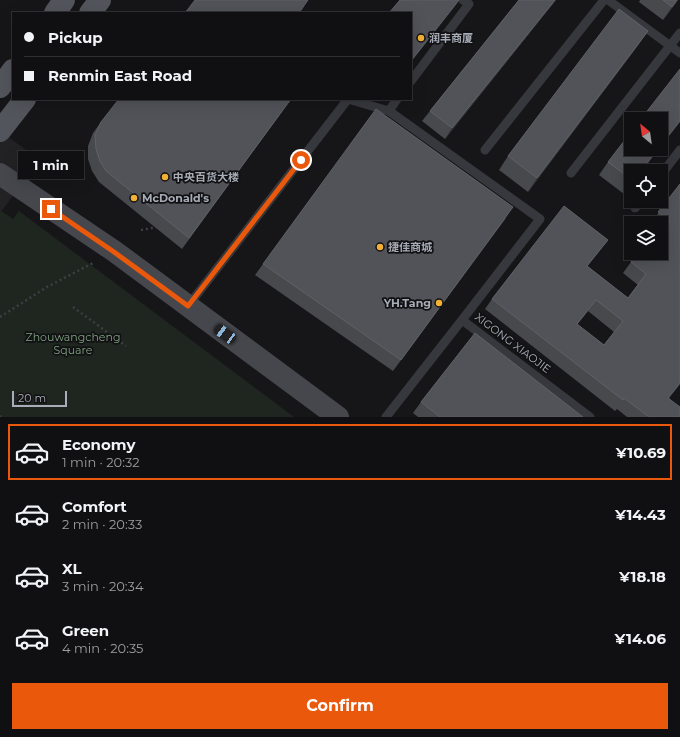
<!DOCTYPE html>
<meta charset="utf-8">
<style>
body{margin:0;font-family:Montserrat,"Noto Sans SC",sans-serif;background:#1e1e20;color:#f1f3f6;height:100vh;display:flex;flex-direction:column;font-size:15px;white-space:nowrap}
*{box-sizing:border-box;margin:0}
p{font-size:13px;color:#9c9d9f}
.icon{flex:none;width:22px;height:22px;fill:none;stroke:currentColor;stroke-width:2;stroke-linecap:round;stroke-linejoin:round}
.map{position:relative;height:417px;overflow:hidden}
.drawer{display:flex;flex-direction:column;background:#101012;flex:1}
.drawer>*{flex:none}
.guide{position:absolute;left:12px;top:12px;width:400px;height:88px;border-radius:0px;box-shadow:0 4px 16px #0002,0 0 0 1px #303032;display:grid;align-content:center;height:88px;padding:0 12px;background:#101012}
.needle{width:26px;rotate:331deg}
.fabs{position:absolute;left:624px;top:112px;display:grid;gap:8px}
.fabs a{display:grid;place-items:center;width:44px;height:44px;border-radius:0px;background:#101012;box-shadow:0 4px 16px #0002,0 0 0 1px #303032;font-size:20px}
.scale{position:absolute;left:12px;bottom:10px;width:55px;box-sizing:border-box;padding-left:4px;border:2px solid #a8adb8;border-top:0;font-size:11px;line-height:14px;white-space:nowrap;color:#a8adb8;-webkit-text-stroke:3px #111113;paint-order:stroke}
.end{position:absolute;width:18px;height:18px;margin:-9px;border:5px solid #ea580c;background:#fff;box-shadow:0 0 0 2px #fff}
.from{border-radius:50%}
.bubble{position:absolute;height:28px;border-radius:0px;background:#101012;box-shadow:0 4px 16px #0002,0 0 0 1px #303032;font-size:13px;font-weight:700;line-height:28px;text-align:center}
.car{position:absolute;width:12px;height:24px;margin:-12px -6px;border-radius:5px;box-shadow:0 0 3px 1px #0007;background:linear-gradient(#222 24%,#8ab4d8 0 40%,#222 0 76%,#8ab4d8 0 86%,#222 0)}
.guide b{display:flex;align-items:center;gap:14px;height:38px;font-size:15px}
.guide b+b{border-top:1px solid #303032}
.guide i{width:10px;height:10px;background:#f1f3f6}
ul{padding:7px 0 0;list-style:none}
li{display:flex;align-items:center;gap:12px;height:56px;margin:0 8px 6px;padding:0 4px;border:2px solid transparent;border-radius:0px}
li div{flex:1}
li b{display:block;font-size:15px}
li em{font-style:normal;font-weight:700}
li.current{border-color:#ea580c}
li>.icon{width:36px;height:36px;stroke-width:1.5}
.primary-button{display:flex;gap:8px;margin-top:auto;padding:8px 12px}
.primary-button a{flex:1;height:46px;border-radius:0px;background:#ea580c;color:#fff;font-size:16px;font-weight:700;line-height:46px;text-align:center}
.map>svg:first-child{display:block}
</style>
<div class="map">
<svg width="680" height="417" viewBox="0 0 680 417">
<rect width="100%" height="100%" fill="#161618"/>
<path fill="#222225" d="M0,131L40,160L0,213Z"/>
<path fill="#1e261f" d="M0,210L13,219L19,211L294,417H0Z"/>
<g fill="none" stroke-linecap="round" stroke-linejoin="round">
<path stroke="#3d3f44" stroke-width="2.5" stroke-dasharray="2 3" stroke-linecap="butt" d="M141,230L157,227L158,228
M73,307L126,346
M0,317L47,287L95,262
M0,416L1,417"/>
<path stroke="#37383d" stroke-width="9" d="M608,0L680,53
M411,81L469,4L463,0
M389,111L540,219L462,320
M485,150L604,0
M571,173L680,33
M661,175L680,150
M635,208L641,201
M188,306L348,99L389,111L397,99
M386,417L462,320L590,417"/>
<path stroke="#45474d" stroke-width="22" d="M0,174L114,251L338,417"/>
<path stroke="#53555c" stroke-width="22" d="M55,13L64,0
M90,13L100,0
M0,87L13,70
M0,131L25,99"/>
</g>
<path fill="#47494d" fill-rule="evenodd" d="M519,0H556L445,139L422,121L430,111Z
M640,0H678L663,20L639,2Z
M648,31L639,44L528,192L499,170L508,156Z
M291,99L182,249L99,182L92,171L88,159V146L93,133L101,122Z
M608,162L631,171V185L624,194L599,175Z
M680,184V384L669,398L680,417H627L617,409L615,411L485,309L492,299L600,250L587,266L628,298L638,285L623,273L631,262L661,253V223H651ZM588,311L614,332L604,345L577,324Z
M506,218L393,371L255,275L263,264Z
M421,402L583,417H418L413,413Z"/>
<path fill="#2f3033" d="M460,0L454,8L411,62V61Z
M555,0H556L445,139L452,128Z
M677,0H678L663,20L672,7Z
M648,31L639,44L528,192L537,178Z
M680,121V122L661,147V145Z
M658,149H659L642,171H641Z
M596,300L588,311L569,335L577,324Z
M680,383V384L661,409L668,398Z"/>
<path fill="#525359" stroke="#5f6168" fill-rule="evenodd" d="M195,0H308L299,13H185Z
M400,0H459L411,61V13H389Z
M519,0H555L452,128L430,111Z
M663,0H677L672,7Z
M619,9L648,31L537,178L508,156Z
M680,69V121L661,145V119H641Z
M119,99H291L189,238L106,171L100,161L96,149L95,135L101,122Z
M376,109L513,207L401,360L263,264Z
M631,132V149H658L641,171H631V179L608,162Z
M680,184V383L668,398L680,407V417H649L624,398L623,400L492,299L564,206L608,240L587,266L628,298L646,274L631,262L638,253H661V232L670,221L658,212ZM596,300L623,321L604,345L577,324Z
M475,333L583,417H440L421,402Z"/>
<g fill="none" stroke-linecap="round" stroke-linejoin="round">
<path stroke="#ea580c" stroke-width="5" d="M51,209L114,252L188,306L301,160"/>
</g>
<g fill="#f2b134" stroke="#111113" stroke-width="1.5">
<circle cx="421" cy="38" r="4"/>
<circle cx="165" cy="177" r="4"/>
<circle cx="134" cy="198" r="4"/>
<circle cx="380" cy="247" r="4"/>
<circle cx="439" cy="303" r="4"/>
</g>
<g text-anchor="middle" stroke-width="3.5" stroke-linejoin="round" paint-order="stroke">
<g font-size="11" font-weight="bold" fill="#a8adb8" stroke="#111113" text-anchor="start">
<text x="429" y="42">润丰商厦</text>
<text x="173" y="181">中央百货大楼</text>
<text x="142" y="202">McDonald's</text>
<text x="388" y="251">捷佳商城</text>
<text x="431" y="307" text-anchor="end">YH.Tang</text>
</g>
<g font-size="11" fill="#7fa381" stroke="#111113">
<text x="73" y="341">Zhouwangcheng<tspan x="73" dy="13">Square</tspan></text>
</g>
<g font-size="11" fill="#a8adb8" stroke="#111113">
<text transform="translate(513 343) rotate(37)" y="4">XIGONG XIAOJIE</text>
</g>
</g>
</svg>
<div class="fabs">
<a><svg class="needle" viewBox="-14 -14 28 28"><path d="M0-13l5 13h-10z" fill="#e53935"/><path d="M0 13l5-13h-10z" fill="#9c9d9f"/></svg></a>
<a><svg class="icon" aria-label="locate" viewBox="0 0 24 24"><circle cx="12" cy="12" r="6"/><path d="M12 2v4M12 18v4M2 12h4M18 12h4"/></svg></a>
<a><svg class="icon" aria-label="layers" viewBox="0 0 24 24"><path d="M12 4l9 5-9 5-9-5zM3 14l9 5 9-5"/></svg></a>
</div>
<div class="scale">20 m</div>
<i class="end from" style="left:301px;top:160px"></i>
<i class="end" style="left:51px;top:209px"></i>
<div class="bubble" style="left:18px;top:151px;width:66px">1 min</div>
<i class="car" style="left:225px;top:334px;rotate:306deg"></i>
<div class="guide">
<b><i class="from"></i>Pickup</b>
<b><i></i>Renmin East Road</b>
</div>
</div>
<section class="drawer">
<ul>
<li class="current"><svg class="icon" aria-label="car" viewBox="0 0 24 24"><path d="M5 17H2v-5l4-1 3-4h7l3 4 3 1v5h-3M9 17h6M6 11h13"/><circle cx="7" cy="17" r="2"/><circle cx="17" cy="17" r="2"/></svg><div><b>Economy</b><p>1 min · 20:32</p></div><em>¥10.69</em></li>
<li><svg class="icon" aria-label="car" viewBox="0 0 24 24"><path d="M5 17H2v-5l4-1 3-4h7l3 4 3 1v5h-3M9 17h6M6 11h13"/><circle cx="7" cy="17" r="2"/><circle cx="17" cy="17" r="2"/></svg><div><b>Comfort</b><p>2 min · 20:33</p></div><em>¥14.43</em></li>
<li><svg class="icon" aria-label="car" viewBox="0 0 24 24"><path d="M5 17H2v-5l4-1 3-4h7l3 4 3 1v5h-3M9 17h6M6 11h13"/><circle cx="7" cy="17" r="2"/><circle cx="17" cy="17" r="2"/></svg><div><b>XL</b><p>3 min · 20:34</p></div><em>¥18.18</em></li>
<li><svg class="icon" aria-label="car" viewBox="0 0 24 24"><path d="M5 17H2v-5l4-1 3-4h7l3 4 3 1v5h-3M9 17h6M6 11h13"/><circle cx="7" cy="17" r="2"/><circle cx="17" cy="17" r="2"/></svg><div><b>Green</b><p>4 min · 20:35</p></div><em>¥14.06</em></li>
</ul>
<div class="primary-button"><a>Confirm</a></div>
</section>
